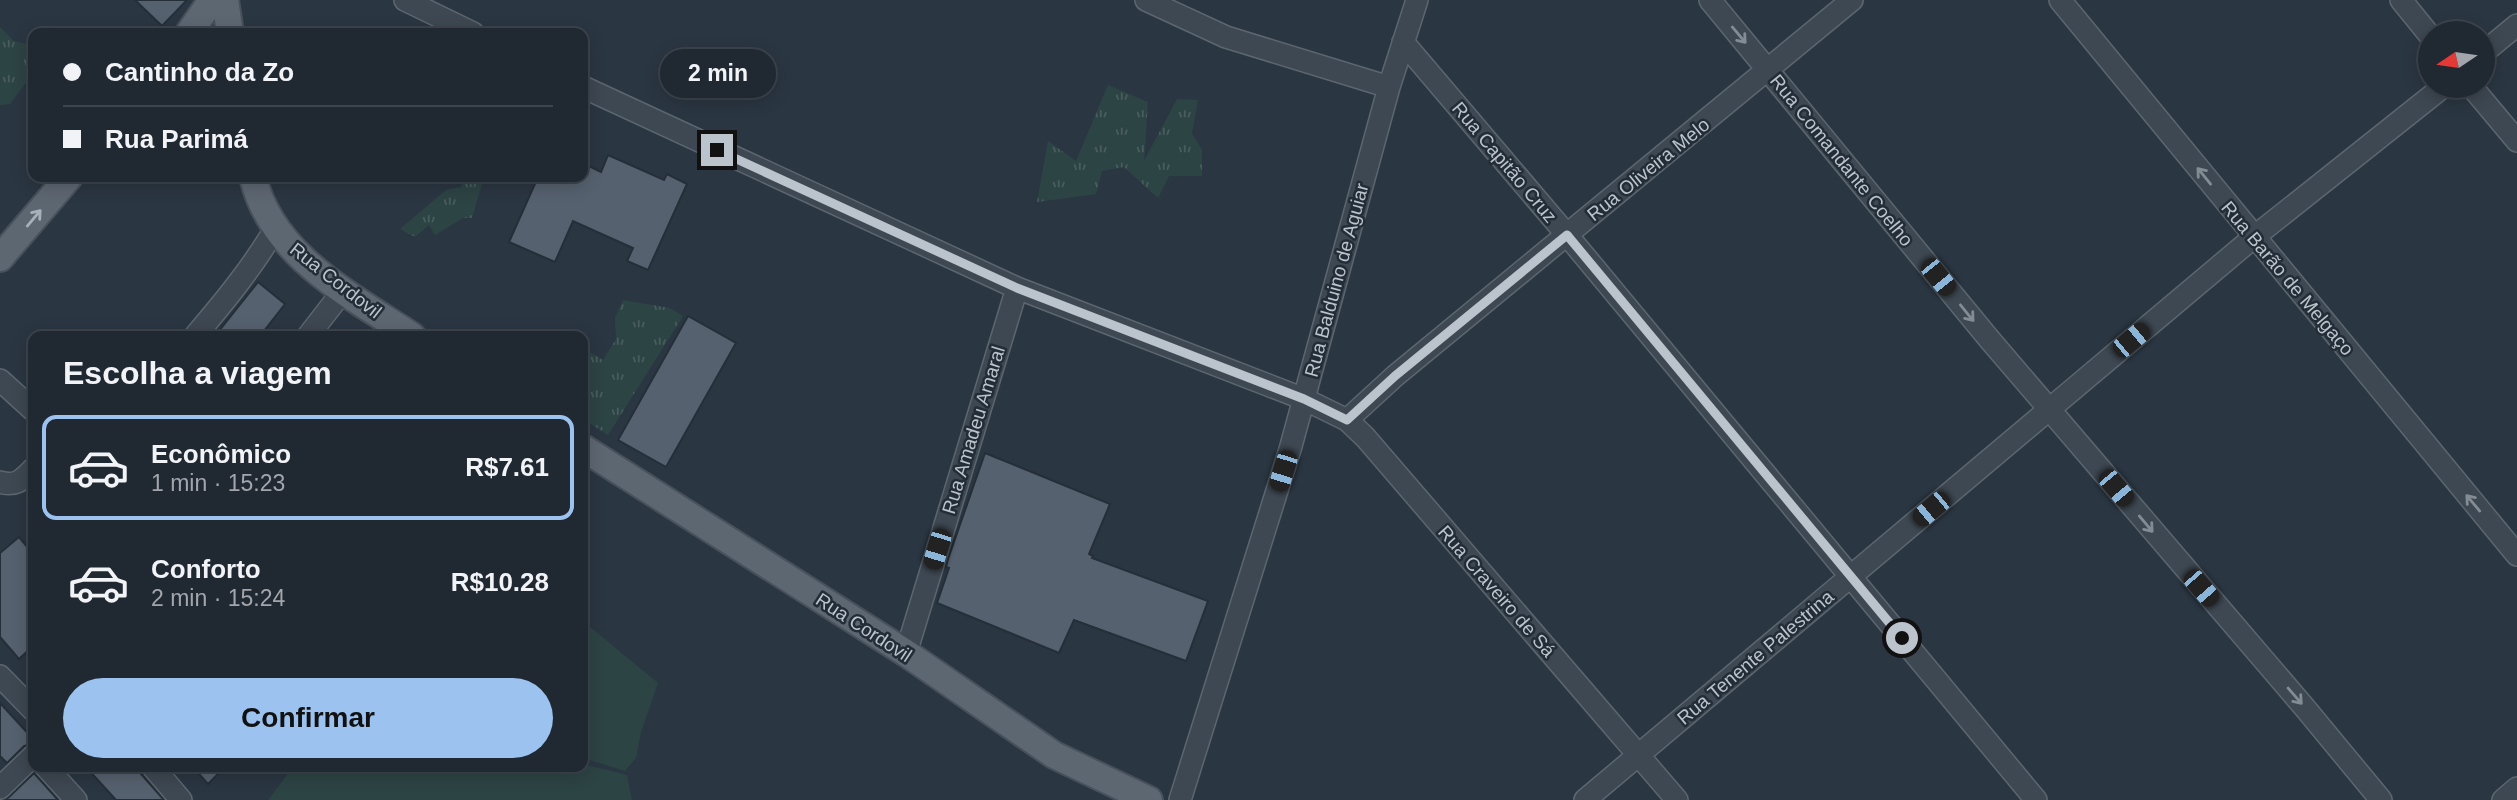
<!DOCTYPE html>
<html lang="pt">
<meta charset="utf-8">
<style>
body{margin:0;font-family:Arial,sans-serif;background:#28303a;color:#f1f3f6;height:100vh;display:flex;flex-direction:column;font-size:26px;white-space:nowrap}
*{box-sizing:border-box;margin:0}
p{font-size:23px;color:#a2a6ac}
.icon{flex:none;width:38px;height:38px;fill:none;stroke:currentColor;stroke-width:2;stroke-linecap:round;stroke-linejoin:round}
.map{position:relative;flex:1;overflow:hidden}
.panel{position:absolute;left:28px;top:331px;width:560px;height:441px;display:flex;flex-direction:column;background:#202832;border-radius:14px;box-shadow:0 4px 18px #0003,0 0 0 2px #3d444d}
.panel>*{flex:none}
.hud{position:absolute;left:28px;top:28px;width:560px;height:154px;border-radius:14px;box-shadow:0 4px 18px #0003,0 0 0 2px #3d444d;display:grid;align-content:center;height:154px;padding:0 35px;background:#202832}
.needle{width:46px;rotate:257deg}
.fabs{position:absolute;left:2418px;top:21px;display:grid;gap:14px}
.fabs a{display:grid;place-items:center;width:77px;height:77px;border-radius:50%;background:#202832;box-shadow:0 4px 18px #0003,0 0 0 2px #3d444d;font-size:35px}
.end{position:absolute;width:32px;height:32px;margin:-16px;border:9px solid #bbc3cc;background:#111;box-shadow:0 0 0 4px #111}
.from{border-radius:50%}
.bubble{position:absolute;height:49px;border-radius:24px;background:#202832;box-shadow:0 4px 18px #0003,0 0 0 2px #3d444d;font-size:23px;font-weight:600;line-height:49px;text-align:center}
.car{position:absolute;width:21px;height:42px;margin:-21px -10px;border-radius:9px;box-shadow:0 0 5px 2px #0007;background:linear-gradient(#222 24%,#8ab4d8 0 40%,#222 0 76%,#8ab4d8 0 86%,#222 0)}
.hud b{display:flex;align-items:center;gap:24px;height:66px;font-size:26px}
.hud b+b{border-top:2px solid #3d444d}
.hud i{width:18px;height:18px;background:#f1f3f6}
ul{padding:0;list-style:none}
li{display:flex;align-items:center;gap:21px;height:105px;margin:0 14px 10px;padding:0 21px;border:4px solid transparent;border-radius:14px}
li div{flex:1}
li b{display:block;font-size:26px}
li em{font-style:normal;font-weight:600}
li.selected{border-color:#9cc3f0}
li>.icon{width:63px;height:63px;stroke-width:1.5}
h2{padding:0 35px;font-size:32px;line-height:84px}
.action{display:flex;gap:14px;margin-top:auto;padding:14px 35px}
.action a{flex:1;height:80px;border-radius:42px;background:#9cc3f0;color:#111;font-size:28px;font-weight:600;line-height:80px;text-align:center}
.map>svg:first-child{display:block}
</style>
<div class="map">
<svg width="2517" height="800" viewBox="0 0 2517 800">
<defs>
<pattern id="grass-tufts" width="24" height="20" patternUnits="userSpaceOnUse" patternTransform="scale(1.75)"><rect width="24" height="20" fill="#2d4444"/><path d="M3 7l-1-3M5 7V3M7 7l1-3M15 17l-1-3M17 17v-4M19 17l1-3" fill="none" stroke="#4a5d5e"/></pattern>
</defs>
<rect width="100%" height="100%" fill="#2a3642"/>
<path fill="url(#grass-tufts)" d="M0,27L14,41L31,45L33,49V80L25,84L10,104L0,105Z
M1108,85L1148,102L1144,161L1177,99L1198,100L1192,133L1202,150V176H1169L1158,198L1124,167L1102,171L1096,194L1037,202L1048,141L1076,161Z
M465,177H484L472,218H463L435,235L429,225L415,237L400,229L446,190L461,187Z
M623,300L670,308L683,316L608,435L583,419V348L603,360L616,339L615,318Z"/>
<path fill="#2d4444" d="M583,621L658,683L641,732L636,758L625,771L583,758Z
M583,764L627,775L632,800H268L293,767L583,766Z"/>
<path fill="#56616f" stroke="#252f39" stroke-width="2" d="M135,0H187L162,26Z
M608,155L664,180L667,174L687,184L648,270L627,261L633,248L573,221L555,262L509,242L538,177H583V163L601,172Z
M258,282L285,304L260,336H215Z
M688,316L736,343L666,467L618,440Z
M985,453L1110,504L1089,554L1093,556L1092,558L1208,601L1186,661L1074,620L1059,653L937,603L949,568L946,567L948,559Z
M19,537L33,554V646L19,659L0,637V553Z
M0,703L33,739V743L24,746L7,763L0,756Z
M85,766H134L164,800H116Z
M192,766H226L208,784Z
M34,773L58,800H5L9,797Z"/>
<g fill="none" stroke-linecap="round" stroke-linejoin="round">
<defs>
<path id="minor" d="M405,0L473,33
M1146,0L1226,37L1389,87
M1710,0L1990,340L2305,708L2381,800
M2060,0L2517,555
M2401,0L2431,37
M1403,42L1567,235L2036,800
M2483,53L2517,25
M2471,86L2517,141
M583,87L1017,288L1304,399L1347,420L1365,437L1677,800
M195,336C224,302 252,268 275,229
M308,336L343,291
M0,380L33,410
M1347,420L1395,376L1852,0
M0,482C16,487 22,480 33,469
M906,653L1017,288
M0,676L33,710
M45,766L76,800
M152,766L181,800
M0,788L33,756
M1180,800L1291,446L1389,87L1417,0
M1585,800L2254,237L2444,86
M2503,800L2517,788"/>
<path id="major" d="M225,0L230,33
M189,33L212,0
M253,177C271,255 350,295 412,336
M0,258L69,177
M583,448L906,653L1054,755L1149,800"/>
</defs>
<use href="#minor" stroke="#5c666f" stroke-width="24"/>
<use href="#major" stroke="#48515b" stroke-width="30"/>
<use href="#minor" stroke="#3e4852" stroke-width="21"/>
<use href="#major" stroke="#5d6772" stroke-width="26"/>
</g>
<defs><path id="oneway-shaft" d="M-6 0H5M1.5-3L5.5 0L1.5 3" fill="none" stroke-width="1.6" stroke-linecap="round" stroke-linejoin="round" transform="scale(1.75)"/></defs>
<g stroke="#838c95">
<use href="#oneway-shaft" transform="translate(1739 35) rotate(50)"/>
<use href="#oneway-shaft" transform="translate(2204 176) rotate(-129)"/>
<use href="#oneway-shaft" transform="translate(1967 313) rotate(51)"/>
<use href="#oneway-shaft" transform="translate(2473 503) rotate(-130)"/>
<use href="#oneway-shaft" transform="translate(2146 524) rotate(50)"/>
<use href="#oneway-shaft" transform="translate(2295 696) rotate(49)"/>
</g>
<use stroke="#a8b1ba" href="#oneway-shaft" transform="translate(34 218) rotate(-50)"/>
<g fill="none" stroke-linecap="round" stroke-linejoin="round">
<path stroke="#bbc3cc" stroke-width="9" d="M717,150L1017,288L1304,399L1347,420L1395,376L1567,235L1902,638"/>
</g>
<g text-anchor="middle" stroke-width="5" stroke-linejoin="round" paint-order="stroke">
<g font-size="19" fill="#bbc3cc" stroke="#232d37">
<text transform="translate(1842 160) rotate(51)" y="7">Rua Comandante Coelho</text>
<text transform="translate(1505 162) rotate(50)" y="7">Rua Capitão Cruz</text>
<text transform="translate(1648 169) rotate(-39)" y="7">Rua Oliveira Melo</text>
<text transform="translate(2288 278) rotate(50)" y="7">Rua Barão de Melgaço</text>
<text transform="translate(336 280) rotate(38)" y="7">Rua Cordovil</text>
<text transform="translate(1336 280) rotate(-75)" y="7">Rua Balduino de Aguiar</text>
<text transform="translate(973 430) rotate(-73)" y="7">Rua Amadeu Amaral</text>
<text transform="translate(1497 591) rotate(49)" y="7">Rua Craveiro de Sá</text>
<text transform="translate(864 627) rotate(33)" y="7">Rua Cordovil</text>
<text transform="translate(1755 657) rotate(-40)" y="7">Rua Tenente Palestrina</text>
</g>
</g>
</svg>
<div class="fabs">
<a><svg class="needle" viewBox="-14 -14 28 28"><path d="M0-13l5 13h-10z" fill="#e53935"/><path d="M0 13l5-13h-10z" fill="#a2a6ac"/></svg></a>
</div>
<i class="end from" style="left:1902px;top:638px"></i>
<i class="end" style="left:717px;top:150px"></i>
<div class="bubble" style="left:660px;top:49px;width:116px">2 min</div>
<i class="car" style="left:1938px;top:277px;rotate:141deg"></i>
<i class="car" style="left:2131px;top:340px;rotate:50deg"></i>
<i class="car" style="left:1283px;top:471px;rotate:197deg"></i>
<i class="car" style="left:2116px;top:488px;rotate:140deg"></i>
<i class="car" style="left:1931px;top:509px;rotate:230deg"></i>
<i class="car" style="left:937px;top:549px;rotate:197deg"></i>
<i class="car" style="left:2201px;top:588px;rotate:139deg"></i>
<div class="hud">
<b><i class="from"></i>Cantinho da Zo</b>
<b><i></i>Rua Parimá</b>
</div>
<section class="panel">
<h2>Escolha a viagem</h2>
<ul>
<li class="selected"><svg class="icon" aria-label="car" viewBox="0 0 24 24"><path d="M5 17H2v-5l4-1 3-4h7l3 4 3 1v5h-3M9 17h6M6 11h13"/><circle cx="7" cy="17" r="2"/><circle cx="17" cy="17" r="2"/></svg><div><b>Econômico</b><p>1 min · 15:23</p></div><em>R$7.61</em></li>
<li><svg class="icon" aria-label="car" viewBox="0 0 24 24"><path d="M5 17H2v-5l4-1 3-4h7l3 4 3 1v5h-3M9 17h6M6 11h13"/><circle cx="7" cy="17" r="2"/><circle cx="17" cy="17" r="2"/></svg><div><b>Conforto</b><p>2 min · 15:24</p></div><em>R$10.28</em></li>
</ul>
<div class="action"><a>Confirmar</a></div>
</section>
</div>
